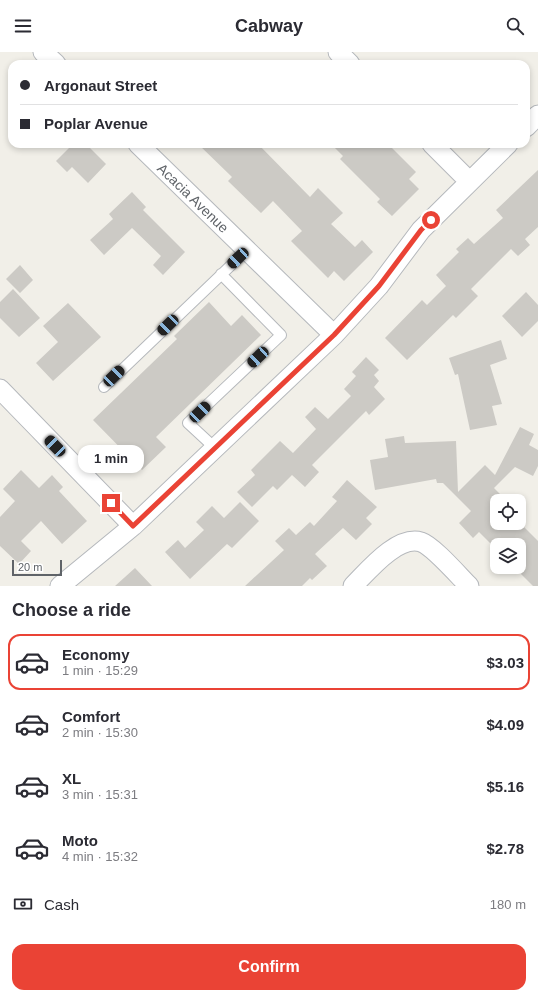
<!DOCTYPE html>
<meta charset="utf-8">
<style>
body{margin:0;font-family:Arial,sans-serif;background:#f7f7f7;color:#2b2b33;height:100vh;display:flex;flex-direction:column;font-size:15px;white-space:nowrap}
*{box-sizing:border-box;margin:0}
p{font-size:13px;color:#7c7c81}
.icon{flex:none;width:22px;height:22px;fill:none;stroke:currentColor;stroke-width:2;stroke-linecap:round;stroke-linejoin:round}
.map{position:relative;height:534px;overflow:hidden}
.drawer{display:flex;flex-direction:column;background:#fff;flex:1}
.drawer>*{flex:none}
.top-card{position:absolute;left:8px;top:8px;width:522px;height:88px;border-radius:12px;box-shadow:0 2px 6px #0003;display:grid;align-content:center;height:88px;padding:0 12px;background:#fff}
.buttons{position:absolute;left:490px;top:442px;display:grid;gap:8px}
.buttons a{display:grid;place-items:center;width:36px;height:36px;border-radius:8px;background:#fff;box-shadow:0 2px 6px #0003;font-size:20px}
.scale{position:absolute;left:12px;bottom:10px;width:50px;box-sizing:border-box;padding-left:4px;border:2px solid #5f6368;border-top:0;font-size:11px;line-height:14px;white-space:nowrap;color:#5f6368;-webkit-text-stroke:3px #fff;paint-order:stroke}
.end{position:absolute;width:18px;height:18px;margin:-9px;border:5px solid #ea4335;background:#fff;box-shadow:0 0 0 2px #fff}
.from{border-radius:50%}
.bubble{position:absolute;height:28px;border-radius:12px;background:#fff;box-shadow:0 2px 6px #0003;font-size:13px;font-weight:600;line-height:28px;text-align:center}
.car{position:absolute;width:12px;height:24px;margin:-12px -6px;border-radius:5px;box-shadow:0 0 3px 1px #0007;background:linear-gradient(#222 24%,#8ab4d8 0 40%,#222 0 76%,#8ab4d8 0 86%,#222 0)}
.top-card b{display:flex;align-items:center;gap:14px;height:38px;font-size:15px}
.top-card b+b{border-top:1px solid #e1e1e2}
.top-card i{width:10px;height:10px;background:#2b2b33}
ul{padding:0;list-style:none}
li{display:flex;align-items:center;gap:12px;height:56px;margin:0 8px 6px;padding:0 4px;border:2px solid transparent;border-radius:12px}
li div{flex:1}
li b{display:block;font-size:15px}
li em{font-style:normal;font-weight:600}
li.current{border-color:#ea4335}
li>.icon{width:36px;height:36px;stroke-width:1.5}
h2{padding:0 12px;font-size:18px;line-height:48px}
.pay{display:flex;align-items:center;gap:10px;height:44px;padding:0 12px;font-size:15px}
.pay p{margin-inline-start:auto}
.cta{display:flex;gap:8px;margin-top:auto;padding:8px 12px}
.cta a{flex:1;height:46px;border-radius:12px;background:#ea4335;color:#fff;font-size:16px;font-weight:600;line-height:46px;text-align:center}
header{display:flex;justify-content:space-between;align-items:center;height:52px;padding:0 12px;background:#fff;font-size:18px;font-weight:600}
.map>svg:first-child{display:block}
</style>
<header><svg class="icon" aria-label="menu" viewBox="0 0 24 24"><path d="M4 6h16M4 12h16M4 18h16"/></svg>Cabway<svg class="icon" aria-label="search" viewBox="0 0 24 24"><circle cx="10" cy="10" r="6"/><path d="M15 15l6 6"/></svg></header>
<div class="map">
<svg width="538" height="534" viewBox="0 0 538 534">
<rect width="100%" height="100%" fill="#f1efe8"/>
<path fill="#cccac5" d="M73,92H86L106,112L88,131L72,115L67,120L56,109Z
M198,92H258L310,145L318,136L343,161L331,172L355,195L362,188L373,200L344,229L334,219L328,226L291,189L302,179L273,149L261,161L228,129L232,125Z
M331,92H388L416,120L409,127L419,137L392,164L377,150L380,147L340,107L343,104Z
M538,118V175L525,187L530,193L518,204L511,197L471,237L478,244L456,266L453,263L407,308L385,286L422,248L427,253L446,234L436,223L459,200L456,197L468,186L474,192L503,166L496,158Z
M132,140L146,155L143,158L185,200L163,223L153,213L161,204L132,176L104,203L90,188L113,167L109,162Z
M20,213L33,228L20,241L6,227Z
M13,237L40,266L19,285L0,266V250Z
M526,240L538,253V269L522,285L502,264Z
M209,250L231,274L242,263L261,283L156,385L166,395L142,418L93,368L177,287L174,284Z
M68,251L101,285L53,329L36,311L58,290L43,274Z
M501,288L507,307L490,313L502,352L492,354L497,373L470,378L458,322L455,323L449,306Z
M366,305L379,318L374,323L379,329L374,335L385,347L369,363L366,359L312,413L319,420L305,435L292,423L277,438L273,434L252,455L237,440L255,423L251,418L280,389L293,401L316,377L305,365L315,355L328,367L351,344L344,337L356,324L352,320Z
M520,375L534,382L529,393L538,398V414L533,424L515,415L494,436L507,449H497V471L519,470L538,489V534H533L514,515H519V493H497V498L479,480L473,486L459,471L471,459L443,431H437L436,427L375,438L370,408L388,405L385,387L404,384L405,391L456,389L458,440L485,413L495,423Z
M21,418L39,436L52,423L63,435L59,439L87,469L62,492L41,469L21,489L31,499L19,512L0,494V465L15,449L3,437Z
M347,428L377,455L366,466L372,472L356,488L343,476L315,502L327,514L312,528L310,526L302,534H245L284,498L275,489L289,476L296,483L310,470L314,474L337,449L332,445Z
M240,450L259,469L232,496L227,492L190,527L165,500L178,488L185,496L204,478L196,470L212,454L224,466Z
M135,516L152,534H115Z"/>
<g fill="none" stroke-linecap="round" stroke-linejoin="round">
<defs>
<path id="service" d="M104,335L247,198
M215,396L188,371L281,283L221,222"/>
<path id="minor" d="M43,0L56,12
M338,0L350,12
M526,75L538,63
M138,92L334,283
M432,92L469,129
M0,337L133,474
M60,534L133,474L334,283L379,234L421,178L508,92
M353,534C368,519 397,483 421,490C433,494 459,524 469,534"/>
</defs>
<use href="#service" stroke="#b5b8bc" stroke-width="12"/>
<use href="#minor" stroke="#b5b8bc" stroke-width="21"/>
<use href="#service" stroke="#fff" stroke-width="10"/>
<use href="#minor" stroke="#fff" stroke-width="19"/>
</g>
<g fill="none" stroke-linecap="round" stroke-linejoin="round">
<path stroke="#ea4335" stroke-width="5" d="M111,451L133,474L334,283L379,234L421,178L431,168"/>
</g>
<g text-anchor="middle" stroke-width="3.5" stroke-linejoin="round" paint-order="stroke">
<g font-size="14" fill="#5f6368" stroke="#fff">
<text transform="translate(193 146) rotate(44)" y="5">Acacia Avenue</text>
</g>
</g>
</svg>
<div class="buttons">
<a><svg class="icon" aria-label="locate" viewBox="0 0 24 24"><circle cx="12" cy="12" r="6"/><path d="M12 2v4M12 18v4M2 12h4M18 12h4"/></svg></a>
<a><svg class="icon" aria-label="layers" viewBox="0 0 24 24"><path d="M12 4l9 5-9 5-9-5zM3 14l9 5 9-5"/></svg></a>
</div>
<div class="scale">20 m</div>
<i class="end from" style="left:431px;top:168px"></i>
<i class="end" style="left:111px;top:451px"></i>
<div class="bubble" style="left:78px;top:393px;width:66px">1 min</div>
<i class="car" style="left:238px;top:206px;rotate:227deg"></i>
<i class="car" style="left:168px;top:273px;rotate:226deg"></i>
<i class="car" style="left:258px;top:305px;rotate:227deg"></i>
<i class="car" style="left:114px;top:324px;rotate:46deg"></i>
<i class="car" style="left:200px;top:360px;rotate:46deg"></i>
<i class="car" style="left:55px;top:394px;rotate:316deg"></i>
<div class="top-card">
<b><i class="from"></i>Argonaut Street</b>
<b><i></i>Poplar Avenue</b>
</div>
</div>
<section class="drawer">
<h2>Choose a ride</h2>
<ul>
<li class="current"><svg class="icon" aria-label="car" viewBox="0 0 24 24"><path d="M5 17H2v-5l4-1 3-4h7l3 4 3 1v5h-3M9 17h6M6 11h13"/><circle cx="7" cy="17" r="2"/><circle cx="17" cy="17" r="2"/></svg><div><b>Economy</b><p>1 min · 15:29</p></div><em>$3.03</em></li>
<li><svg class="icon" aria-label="car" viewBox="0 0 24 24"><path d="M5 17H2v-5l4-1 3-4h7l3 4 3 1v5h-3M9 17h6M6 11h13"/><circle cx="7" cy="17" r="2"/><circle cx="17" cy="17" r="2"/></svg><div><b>Comfort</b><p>2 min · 15:30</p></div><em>$4.09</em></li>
<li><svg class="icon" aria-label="car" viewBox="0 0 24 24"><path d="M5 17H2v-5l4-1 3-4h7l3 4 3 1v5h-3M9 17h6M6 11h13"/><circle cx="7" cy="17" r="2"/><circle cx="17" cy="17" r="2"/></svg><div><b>XL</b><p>3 min · 15:31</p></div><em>$5.16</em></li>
<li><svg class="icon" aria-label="car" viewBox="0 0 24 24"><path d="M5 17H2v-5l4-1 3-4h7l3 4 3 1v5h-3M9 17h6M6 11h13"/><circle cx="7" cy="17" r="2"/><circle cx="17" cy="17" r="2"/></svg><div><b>Moto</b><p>4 min · 15:32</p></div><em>$2.78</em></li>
</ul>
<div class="pay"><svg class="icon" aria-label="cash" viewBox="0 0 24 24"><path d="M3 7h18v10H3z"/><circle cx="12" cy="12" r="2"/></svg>Cash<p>180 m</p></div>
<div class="cta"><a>Confirm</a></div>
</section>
